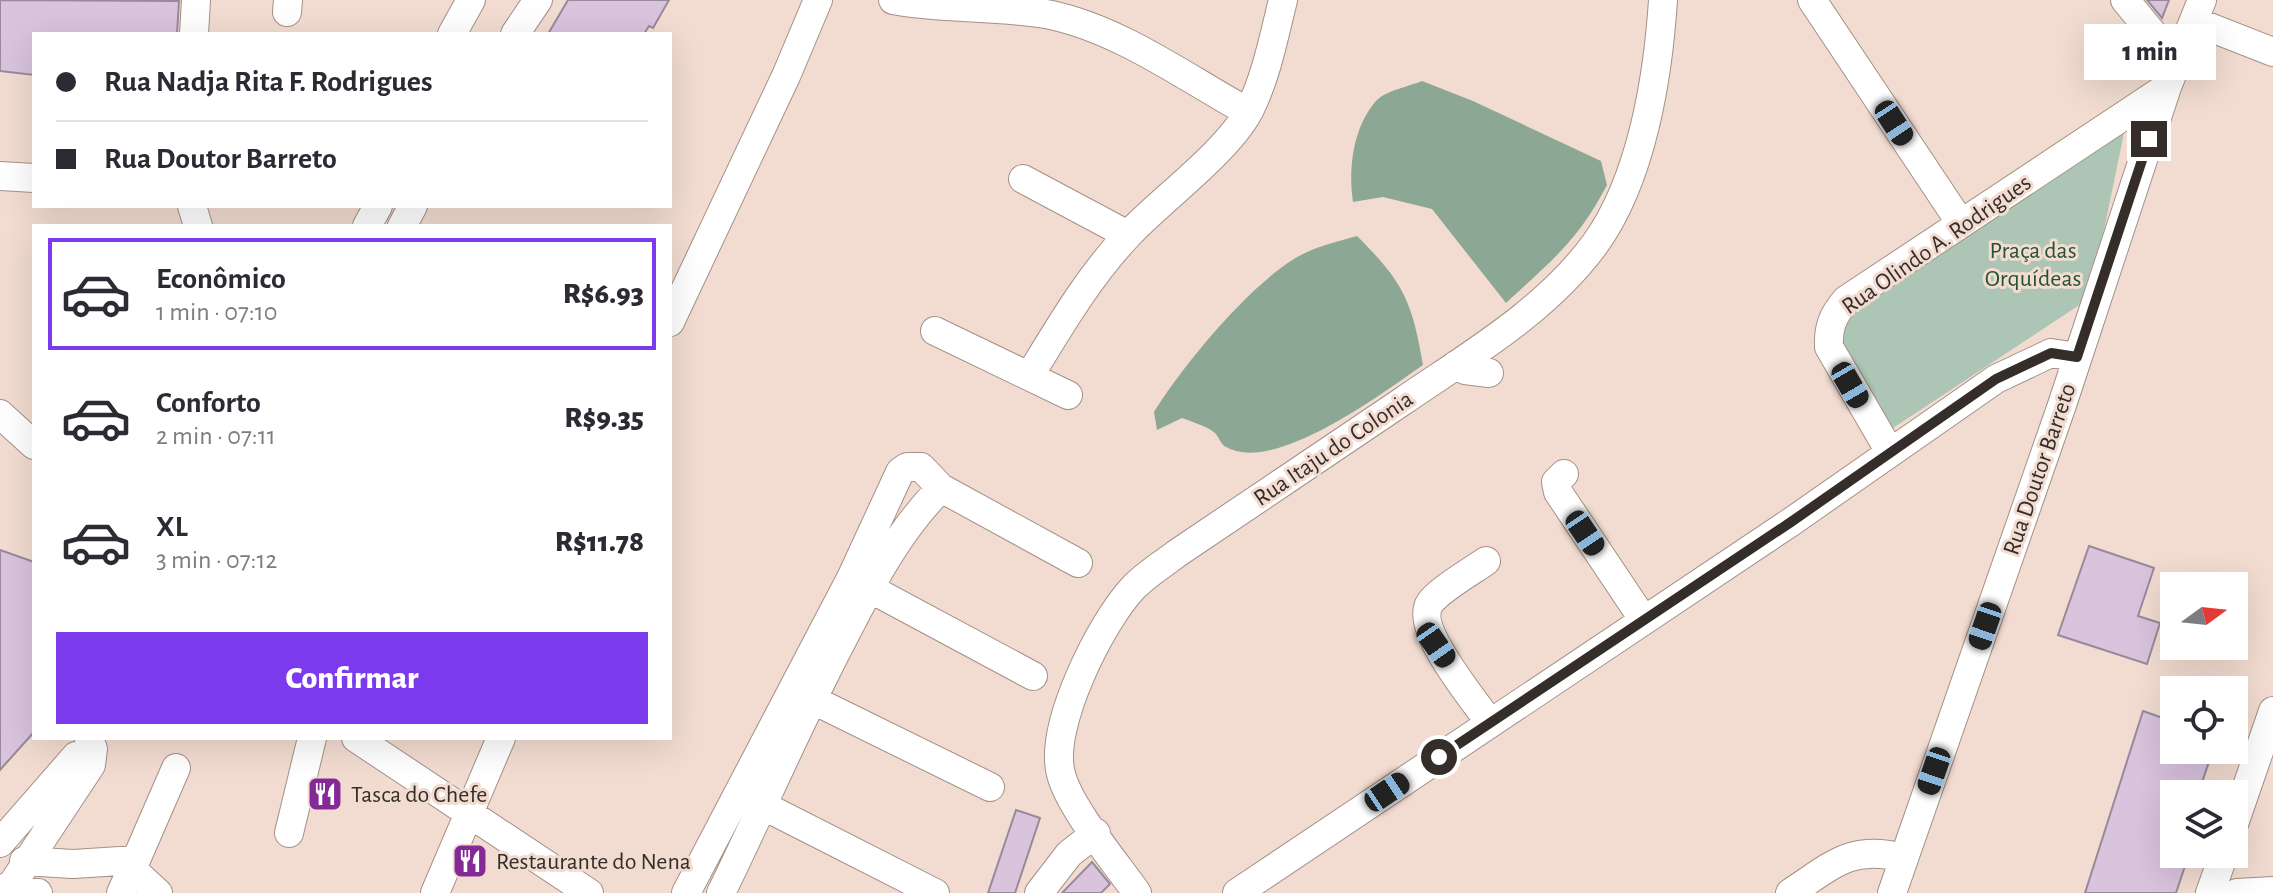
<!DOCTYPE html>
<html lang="pt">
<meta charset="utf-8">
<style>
body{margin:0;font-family:"Alegreya Sans",sans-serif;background:#f2f2f3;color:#2b2b33;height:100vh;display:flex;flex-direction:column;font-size:30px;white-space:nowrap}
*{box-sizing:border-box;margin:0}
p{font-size:26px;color:#7c7c81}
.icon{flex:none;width:44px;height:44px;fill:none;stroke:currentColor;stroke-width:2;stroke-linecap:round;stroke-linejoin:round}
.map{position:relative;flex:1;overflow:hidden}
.sheet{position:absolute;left:32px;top:224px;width:640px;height:516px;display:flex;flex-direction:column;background:#fff;border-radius:0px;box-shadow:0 8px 32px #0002}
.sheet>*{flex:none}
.hud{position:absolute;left:32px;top:32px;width:640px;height:176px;border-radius:0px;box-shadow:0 8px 32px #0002;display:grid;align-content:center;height:176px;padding:0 24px;background:#fff}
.needle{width:52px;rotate:75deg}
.buttons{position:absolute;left:2160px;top:572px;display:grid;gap:16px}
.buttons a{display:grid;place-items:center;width:88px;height:88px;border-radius:0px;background:#fff;box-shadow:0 8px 32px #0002;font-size:40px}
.end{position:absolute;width:36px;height:36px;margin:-18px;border:10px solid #352d29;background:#fff;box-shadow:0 0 0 4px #fff}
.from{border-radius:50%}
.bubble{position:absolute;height:56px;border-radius:0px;background:#fff;box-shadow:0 8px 32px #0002;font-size:26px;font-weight:800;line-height:56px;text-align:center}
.car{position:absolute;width:24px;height:48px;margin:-24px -12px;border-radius:10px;box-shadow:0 0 6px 2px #0007;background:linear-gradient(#222 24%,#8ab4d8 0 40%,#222 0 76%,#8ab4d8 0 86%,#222 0)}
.hud b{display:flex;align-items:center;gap:28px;height:76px;font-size:30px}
.hud b+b{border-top:2px solid #e1e1e2}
.hud i{width:20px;height:20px;background:#2b2b33}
ul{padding:14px 0 0;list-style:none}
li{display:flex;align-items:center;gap:24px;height:112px;margin:0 16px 12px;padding:0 8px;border:4px solid transparent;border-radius:0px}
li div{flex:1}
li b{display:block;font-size:30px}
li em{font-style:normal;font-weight:800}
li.selected{border-color:#7c3aed}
li>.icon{width:72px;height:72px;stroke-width:1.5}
.cta{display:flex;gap:16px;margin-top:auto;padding:16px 24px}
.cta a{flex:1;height:92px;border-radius:0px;background:#7c3aed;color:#fff;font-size:32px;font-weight:800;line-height:92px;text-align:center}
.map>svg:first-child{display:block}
</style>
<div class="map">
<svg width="2273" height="893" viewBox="0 0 2273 893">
<rect width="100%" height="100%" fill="#f2dcd1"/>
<path fill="#adc5b4" d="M2125,128L2090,298L1890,430L1831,329Z"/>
<path fill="#8ca894" d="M1422,81L1473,101L1601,161L1607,185C1578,241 1551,261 1506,303L1432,209L1383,197L1353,202C1348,169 1353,127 1376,101C1385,91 1410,86 1422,81Z
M1357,236C1403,282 1412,300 1423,365C1384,392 1274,475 1226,447C1221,445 1219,437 1215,433C1207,426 1192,422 1182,418L1157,430L1154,412C1182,366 1256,276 1305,253C1321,245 1340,241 1357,236Z"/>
<path fill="#d9c3dd" stroke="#978a9a" stroke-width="2" d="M0,0L179,1L177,34H34V75L0,71Z
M568,0H669L653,28L649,26L644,34H548Z
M2147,0H2169L2162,18Z
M2089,546L2154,568L2138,616L2160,623L2147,664L2058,635Z
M0,550L34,562V732L0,770Z
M2143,711L2174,722V750H2213L2198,794H2174V854H2189L2176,893H2085Z
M1016,810L1040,818L1015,893H988Z
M1092,862L1110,884L1101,893H1062Z"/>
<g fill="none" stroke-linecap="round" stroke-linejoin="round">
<defs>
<path id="minor" d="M893,0C945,10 998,5 1051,15C1121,30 1186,78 1248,112
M1812,0L1960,222
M2125,0L2178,64
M287,12L288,0
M2194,21L2273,52
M194,34L196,0
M452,34L471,0
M515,34L538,0
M0,176L34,178
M1023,179L1128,235
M192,206L198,226
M367,226L378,206
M402,226L413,206
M670,322L786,76L818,0
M935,331L1068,395
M1456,365L1465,370L1489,373
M1030,375C1060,326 1089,276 1129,234C1162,199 1226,153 1249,111C1266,78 1274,36 1283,0
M0,414L34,445
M1890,452L1829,347C1828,327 1833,315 1846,300L2167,87
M1564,474L1556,482L1558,492L1643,619
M1486,561C1472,571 1439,590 1430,603C1413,628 1475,701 1490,723
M854,580L1033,676
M811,699L990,787
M356,738L589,893
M746,797L935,893
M2234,824L2273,711
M289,833L312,738
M0,843L76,756
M24,861L73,864L136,860L176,768
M132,869L158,893
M6,889L38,893
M0,892L13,883L91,765L93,749L89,739
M121,893L136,860
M435,893L501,738
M686,893L851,578L900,472L907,467H921L941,488L1078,563
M721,893C763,807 800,720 845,635C872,582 899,530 941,488
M1039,893L1069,854L1096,833
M1137,893C1116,863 1069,807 1061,774C1048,727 1101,622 1133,588C1145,575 1162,565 1176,554C1252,503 1327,452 1403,401C1470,355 1546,311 1595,244C1642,179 1658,77 1663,0
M1237,893L1791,522L1996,379L2051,353L2077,357
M1790,893C1833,865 1851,844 1904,858
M1892,893L2062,405L2167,87L2202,0
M2210,893L2224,854
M2237,893L2273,891"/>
</defs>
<use href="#minor" stroke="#a49086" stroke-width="30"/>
<use href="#minor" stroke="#fff" stroke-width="28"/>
</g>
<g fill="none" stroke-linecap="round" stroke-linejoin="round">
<path stroke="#352d29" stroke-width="10" d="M1439,757L1791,522L1996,379L2051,353L2077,357L2149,139"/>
</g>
<defs>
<symbol id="restaurant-square" viewBox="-11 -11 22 22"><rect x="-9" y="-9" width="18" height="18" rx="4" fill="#842a96" stroke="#f2dcd1"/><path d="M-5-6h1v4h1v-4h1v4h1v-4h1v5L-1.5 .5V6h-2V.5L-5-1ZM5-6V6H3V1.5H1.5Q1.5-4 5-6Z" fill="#fff"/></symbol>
</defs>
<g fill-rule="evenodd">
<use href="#restaurant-square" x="305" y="774" width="40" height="40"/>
<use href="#restaurant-square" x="450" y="841" width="40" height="40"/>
</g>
<g text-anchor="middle" stroke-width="6" stroke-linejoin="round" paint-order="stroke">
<g font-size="24" fill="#352d29" stroke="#f2dcd1">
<text transform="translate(1936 244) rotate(-35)" y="8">Rua Olindo A. Rodrigues</text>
<text transform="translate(1333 448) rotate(-34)" y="8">Rua Itaju do Colonia</text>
<text transform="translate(2039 469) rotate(-71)" y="8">Rua Doutor Barreto</text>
</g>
<g font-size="24" fill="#235335" stroke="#f2dcd1">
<text x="2033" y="258">Praça das<tspan x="2033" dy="28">Orquídeas</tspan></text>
</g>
<g font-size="24" fill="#352d29" stroke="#f2dcd1" text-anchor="start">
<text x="351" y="802">Tasca do Chefe</text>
<text x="496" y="869">Restaurante do Nena</text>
</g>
</g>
</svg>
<div class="buttons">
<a><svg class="needle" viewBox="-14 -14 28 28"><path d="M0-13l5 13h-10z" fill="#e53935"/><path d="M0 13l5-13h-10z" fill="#7c7c81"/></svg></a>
<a><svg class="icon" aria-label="locate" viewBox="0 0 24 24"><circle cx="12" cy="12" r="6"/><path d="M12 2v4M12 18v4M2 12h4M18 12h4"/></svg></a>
<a><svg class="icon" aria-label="layers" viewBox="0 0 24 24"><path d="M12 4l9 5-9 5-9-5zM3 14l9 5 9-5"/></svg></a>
</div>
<i class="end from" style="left:1439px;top:757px"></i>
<i class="end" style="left:2149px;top:139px"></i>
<div class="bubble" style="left:2084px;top:24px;width:132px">1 min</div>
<i class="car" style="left:1894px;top:123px;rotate:147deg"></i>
<i class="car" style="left:1850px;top:385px;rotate:150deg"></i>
<i class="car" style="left:1585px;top:533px;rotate:146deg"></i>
<i class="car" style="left:1985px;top:626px;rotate:199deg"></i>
<i class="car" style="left:1436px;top:645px;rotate:145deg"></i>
<i class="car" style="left:1934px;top:771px;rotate:199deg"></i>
<i class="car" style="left:1387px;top:792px;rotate:56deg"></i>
<div class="hud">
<b><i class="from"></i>Rua Nadja Rita F. Rodrigues</b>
<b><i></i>Rua Doutor Barreto</b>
</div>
<section class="sheet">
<ul>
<li class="selected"><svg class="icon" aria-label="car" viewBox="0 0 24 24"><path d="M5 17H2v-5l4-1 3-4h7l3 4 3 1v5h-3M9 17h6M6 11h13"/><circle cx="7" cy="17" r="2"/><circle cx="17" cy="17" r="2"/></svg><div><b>Econômico</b><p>1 min · 07:10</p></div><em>R$6.93</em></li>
<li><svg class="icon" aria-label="car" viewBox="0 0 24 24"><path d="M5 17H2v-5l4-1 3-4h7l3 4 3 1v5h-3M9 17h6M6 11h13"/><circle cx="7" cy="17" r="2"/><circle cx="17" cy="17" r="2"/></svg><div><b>Conforto</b><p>2 min · 07:11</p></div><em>R$9.35</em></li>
<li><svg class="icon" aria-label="car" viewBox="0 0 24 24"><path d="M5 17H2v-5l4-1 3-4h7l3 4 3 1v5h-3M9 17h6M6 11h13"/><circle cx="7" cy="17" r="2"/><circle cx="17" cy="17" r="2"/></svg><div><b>XL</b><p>3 min · 07:12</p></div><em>R$11.78</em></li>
</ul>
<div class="cta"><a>Confirmar</a></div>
</section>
</div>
